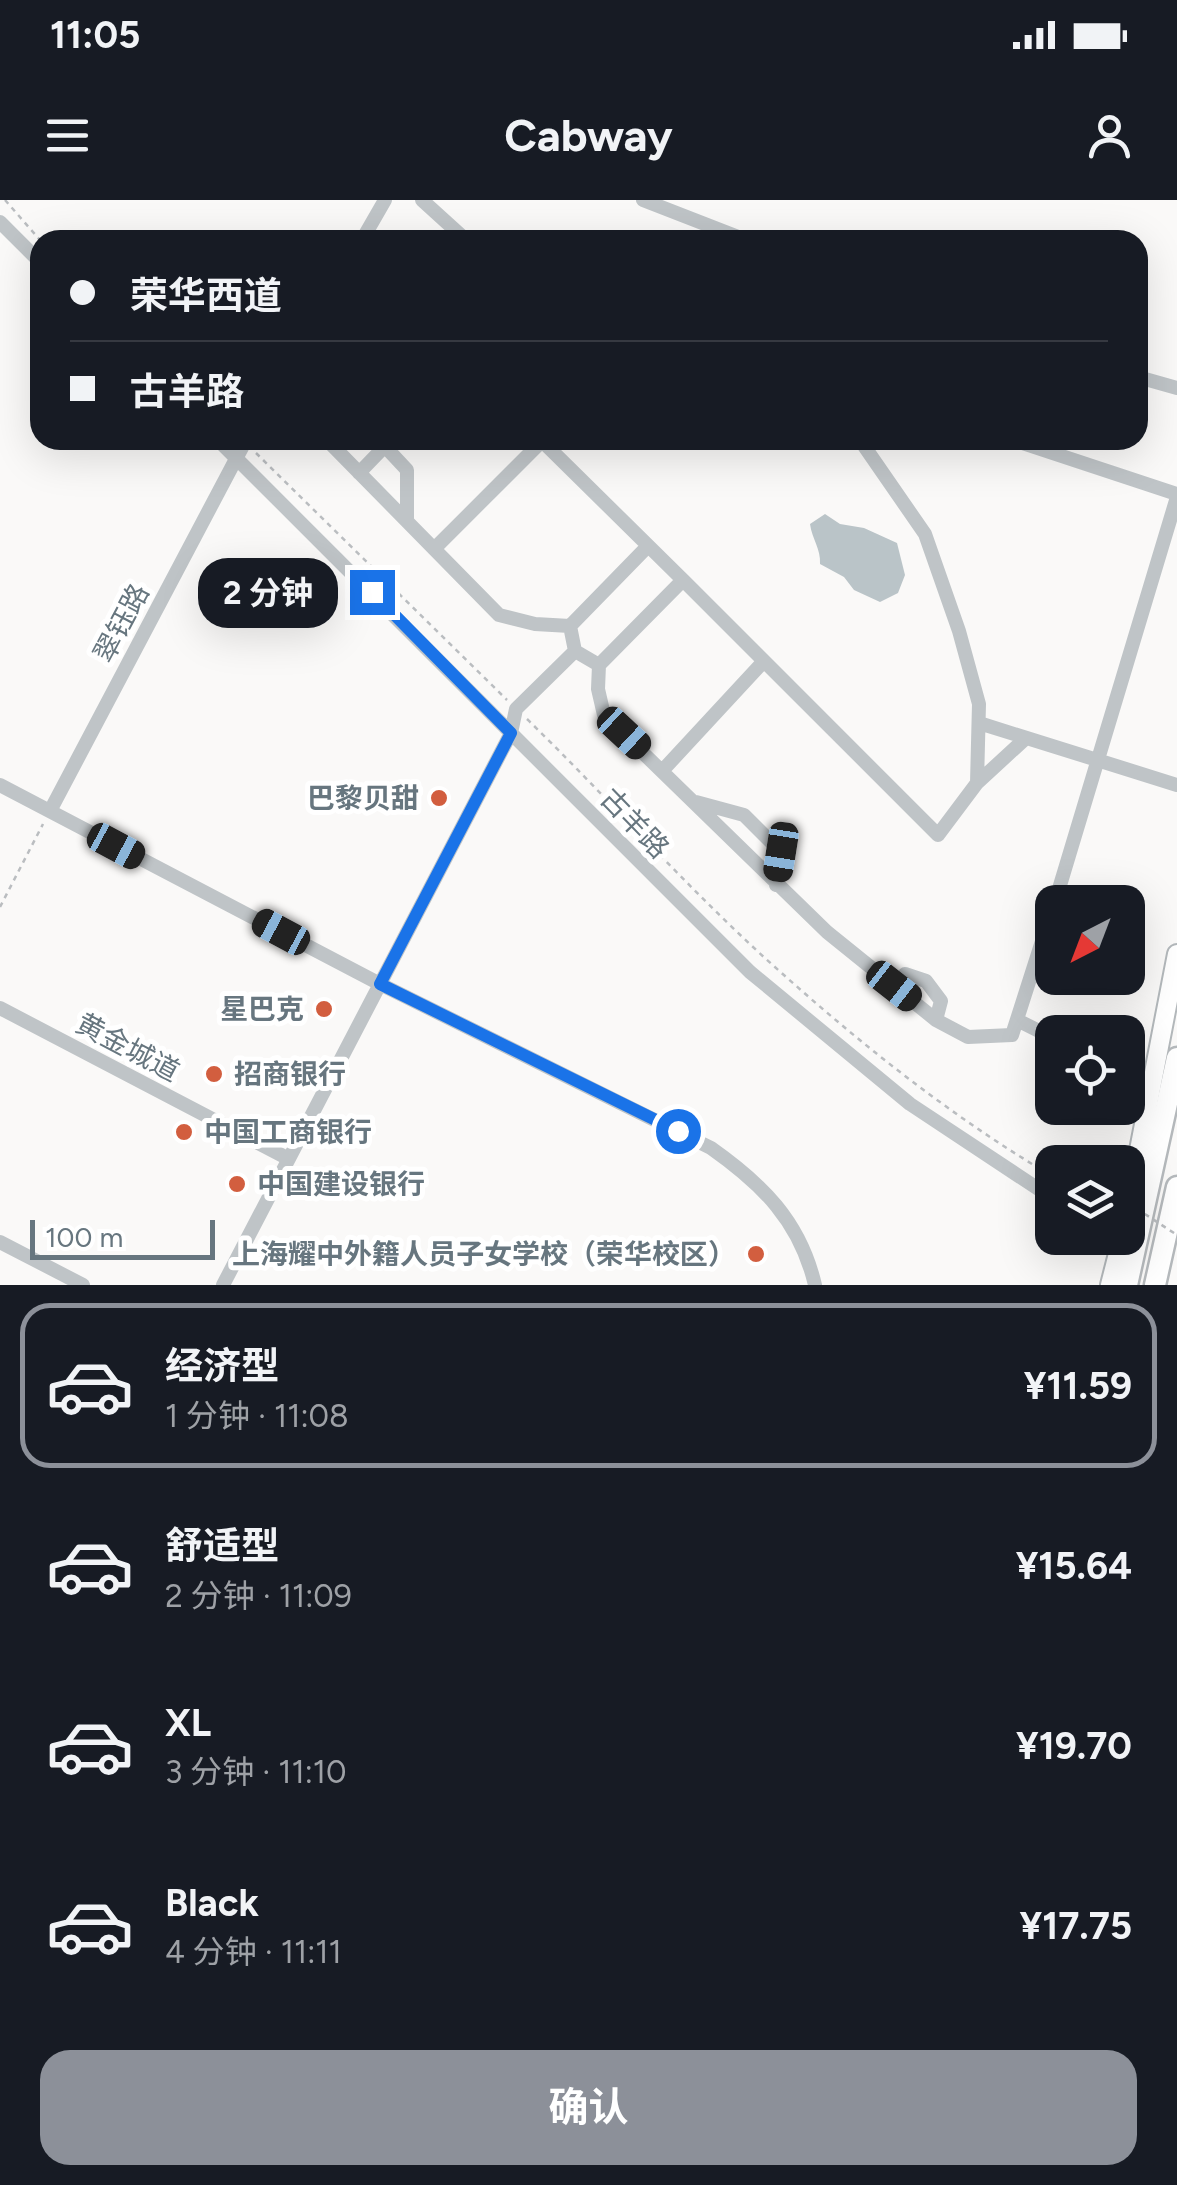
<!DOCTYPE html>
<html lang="zh">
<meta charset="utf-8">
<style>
body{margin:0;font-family:Figtree,"Noto Sans SC",sans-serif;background:#20242c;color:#f1f3f6;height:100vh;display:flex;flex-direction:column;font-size:38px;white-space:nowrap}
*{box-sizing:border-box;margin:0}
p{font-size:32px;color:#9ea1a6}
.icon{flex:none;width:55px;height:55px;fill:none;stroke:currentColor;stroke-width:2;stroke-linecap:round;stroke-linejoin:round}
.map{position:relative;height:1085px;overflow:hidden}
.side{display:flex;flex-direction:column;background:#171b24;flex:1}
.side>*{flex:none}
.banner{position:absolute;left:30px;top:30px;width:1118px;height:220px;border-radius:30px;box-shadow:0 10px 40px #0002;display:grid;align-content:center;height:220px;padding:0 40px;background:#171b24}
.needle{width:65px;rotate:222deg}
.tools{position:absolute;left:1035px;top:685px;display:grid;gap:20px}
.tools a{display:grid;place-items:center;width:110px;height:110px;border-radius:20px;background:#171b24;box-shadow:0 10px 40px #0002;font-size:50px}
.scale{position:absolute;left:30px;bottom:25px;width:185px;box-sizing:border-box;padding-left:10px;border:5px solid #67767f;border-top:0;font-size:28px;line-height:35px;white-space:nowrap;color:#67767f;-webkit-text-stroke:8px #fff;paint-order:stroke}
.end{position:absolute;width:45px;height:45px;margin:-22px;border:12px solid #1a73e8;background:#fff;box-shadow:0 0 0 5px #fff}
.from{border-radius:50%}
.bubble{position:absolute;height:70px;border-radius:30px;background:#171b24;box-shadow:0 10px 40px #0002;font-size:32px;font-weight:700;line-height:70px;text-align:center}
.car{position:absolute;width:30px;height:60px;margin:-30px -15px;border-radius:12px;box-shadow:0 0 8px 2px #0007;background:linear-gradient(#222 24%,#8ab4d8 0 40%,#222 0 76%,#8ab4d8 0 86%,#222 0)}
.banner b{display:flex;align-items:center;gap:35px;height:95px;font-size:38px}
.banner b+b{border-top:2px solid #363941}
.banner i{width:25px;height:25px;background:#f1f3f6}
ul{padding:18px 0 0;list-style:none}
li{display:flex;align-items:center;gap:30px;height:165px;margin:0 20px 15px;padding:0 20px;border:5px solid transparent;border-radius:30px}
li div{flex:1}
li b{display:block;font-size:38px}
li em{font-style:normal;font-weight:700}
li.on{border-color:#8c9099}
li>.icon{width:90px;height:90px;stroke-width:1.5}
.button{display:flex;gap:20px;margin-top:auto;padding:20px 40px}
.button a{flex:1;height:115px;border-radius:30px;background:#8c9099;color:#fff;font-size:40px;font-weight:700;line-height:115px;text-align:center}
.status{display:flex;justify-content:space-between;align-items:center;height:70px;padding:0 50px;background:#171b24;direction:ltr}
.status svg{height:28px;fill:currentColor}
header{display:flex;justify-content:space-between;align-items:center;height:130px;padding:0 40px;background:#171b24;font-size:45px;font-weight:700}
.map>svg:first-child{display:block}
</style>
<div class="status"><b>11:05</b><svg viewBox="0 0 49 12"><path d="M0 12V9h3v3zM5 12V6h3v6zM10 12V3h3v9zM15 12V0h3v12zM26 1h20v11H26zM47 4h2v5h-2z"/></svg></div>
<header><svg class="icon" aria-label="menu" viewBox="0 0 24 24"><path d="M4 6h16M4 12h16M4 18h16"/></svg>Cabway<svg class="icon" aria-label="person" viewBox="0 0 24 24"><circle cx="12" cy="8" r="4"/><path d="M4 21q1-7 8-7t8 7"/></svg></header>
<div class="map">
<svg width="1177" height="1085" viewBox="0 0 1177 1085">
<rect width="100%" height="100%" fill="#faf9f8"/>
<path fill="#bac4c8" d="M825,314L840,324L864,328L897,343L905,375L898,393L880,402L854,390L844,377L820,364C821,349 812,339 810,324Z"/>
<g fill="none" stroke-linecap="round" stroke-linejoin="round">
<defs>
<path id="major" d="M1128,1007L1177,754
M1110,1085L1122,1038"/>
<path id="highway" d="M1127,1085L1177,858
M1155,1085L1177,987"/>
</defs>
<use href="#major" stroke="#b3b8bb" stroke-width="22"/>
<use href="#highway" stroke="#b5b9bc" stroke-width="25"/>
<path stroke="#babdc0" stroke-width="2.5" stroke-dasharray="5 5" stroke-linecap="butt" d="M5,0L40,40
M256,253L507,500
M527,519C614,604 694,696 785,776C868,850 957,920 1052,976
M0,707L43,624"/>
<path stroke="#bfc4c7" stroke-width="14" d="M422,0L466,40
M643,0L746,40
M0,22L40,62
M362,40L385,0
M1138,177L1177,188
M218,240L750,772L910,904L1052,998
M327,240L499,415L535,424L570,426
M379,240L407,270V321
M541,240L683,380
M1013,240L1177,294
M359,273L386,245
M434,349L542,241
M575,451L570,426L648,346
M599,465L598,489L604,515L827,732L936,820L968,837L1012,835L1052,710
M979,523L1177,585
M663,570L764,461
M977,583L1026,538
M0,585L380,784L711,948C762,984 800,1021 815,1085
M696,602L744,615L781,652L776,685
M50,611L246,240
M1055,702L1177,297
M894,786L905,774L926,781L941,801L936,820
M0,808L287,958
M1019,821L1045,834L1052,848
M0,1042L83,1085
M223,1085L511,533L516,509L575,451L599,465L683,380L938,635L977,583L979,504L959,431L925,334L860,240"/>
<use href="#major" stroke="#fff" stroke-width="18"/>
<use href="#highway" stroke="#fff" stroke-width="20"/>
<path stroke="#babdc0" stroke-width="2.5" stroke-dasharray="5 5" stroke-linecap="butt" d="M1128,1003L1177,1035"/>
</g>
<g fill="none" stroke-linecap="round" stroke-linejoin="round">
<path stroke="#1a73e8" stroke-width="12" d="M372,392L511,533L380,784L678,931"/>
</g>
<g fill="#d25e3f" stroke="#fff" stroke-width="4">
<circle cx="439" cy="598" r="10"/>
<circle cx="324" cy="809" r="10"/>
<circle cx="214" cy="874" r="10"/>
<circle cx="184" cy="932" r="10"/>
<circle cx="237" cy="984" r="10"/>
<circle cx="756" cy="1054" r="10"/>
</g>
<g text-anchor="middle" stroke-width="10" stroke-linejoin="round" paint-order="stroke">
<g font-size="28" fill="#67767f" stroke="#fff">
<text transform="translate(121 423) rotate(-62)" y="10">翠钰路</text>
<text transform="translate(635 623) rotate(46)" y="10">古羊路</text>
<text transform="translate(128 847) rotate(28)" y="10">黄金城道</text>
</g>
<g font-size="28" font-weight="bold" fill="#67767f" stroke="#fff" text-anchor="end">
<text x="419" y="608">巴黎贝甜</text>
<text x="304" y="819">星巴克</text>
<text x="234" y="884" text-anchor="start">招商银行</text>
<text x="204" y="942" text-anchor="start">中国工商银行</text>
<text x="257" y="994" text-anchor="start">中国建设银行</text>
<text x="736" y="1064">上海耀中外籍人员子女学校（荣华校区）</text>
</g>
</g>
</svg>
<div class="tools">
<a><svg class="needle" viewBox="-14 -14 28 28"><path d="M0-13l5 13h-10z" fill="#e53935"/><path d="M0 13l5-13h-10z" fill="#9ea1a6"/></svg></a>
<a><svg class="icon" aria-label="locate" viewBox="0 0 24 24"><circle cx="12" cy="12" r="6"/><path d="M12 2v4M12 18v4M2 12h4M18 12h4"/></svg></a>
<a><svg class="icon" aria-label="layers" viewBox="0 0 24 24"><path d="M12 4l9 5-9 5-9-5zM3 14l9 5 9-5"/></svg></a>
</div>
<div class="scale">100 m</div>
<i class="end from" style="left:678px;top:931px"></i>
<i class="end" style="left:372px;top:392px"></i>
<div class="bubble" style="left:198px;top:358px;width:140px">2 分钟</div>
<i class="car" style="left:624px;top:533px;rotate:133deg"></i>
<i class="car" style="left:116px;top:646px;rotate:118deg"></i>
<i class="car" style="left:781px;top:652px;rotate:189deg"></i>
<i class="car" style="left:281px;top:732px;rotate:298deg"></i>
<i class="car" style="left:894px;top:786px;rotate:128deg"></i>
<div class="banner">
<b><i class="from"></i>荣华西道</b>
<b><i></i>古羊路</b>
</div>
</div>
<section class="side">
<ul>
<li class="on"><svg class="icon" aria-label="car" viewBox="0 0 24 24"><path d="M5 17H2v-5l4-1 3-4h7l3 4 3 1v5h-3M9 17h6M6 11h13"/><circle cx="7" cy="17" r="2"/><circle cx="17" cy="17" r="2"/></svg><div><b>经济型</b><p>1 分钟 · 11:08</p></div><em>¥11.59</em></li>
<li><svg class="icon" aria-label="car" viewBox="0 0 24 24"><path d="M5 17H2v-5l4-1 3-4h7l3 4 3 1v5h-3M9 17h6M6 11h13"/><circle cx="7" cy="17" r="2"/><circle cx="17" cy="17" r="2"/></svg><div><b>舒适型</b><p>2 分钟 · 11:09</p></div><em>¥15.64</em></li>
<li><svg class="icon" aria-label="car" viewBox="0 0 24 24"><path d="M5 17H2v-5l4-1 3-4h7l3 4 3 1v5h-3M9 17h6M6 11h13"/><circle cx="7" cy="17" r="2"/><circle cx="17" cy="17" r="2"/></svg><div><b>XL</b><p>3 分钟 · 11:10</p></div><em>¥19.70</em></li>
<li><svg class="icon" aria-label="car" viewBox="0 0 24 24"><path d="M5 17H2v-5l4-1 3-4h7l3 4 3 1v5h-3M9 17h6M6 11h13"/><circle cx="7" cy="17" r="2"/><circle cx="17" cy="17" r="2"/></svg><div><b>Black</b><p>4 分钟 · 11:11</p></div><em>¥17.75</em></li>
</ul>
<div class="button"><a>确认</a></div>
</section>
